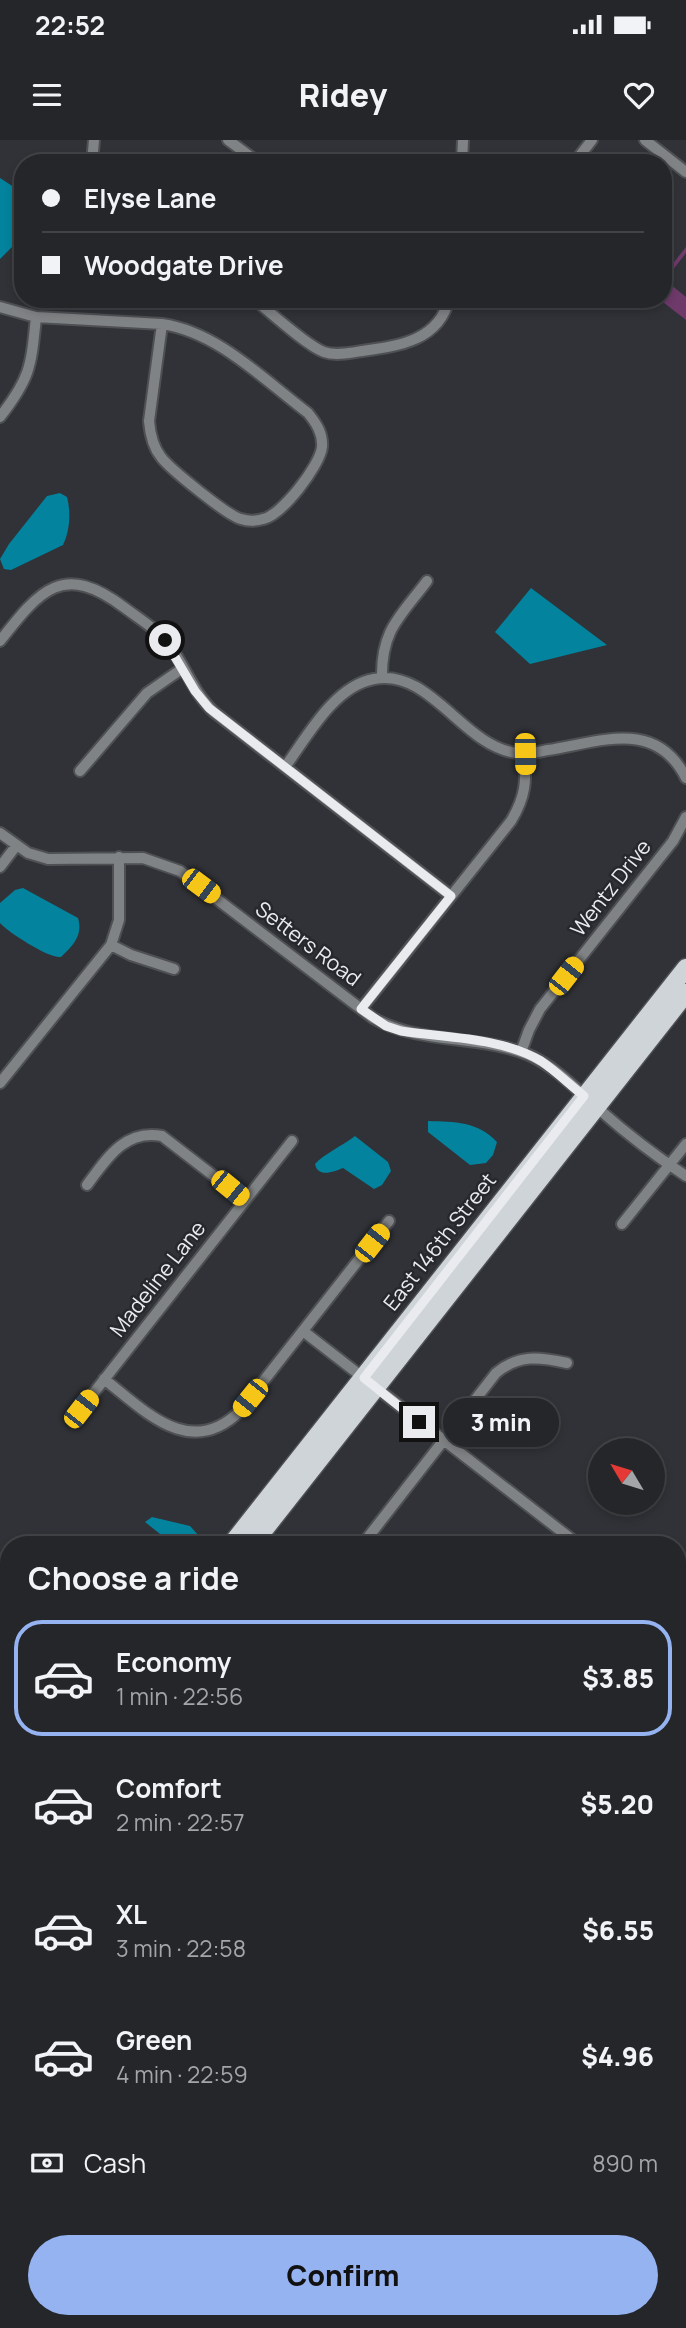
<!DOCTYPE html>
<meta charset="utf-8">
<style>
body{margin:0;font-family:Manrope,sans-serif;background:#2c2e31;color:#f1f3f6;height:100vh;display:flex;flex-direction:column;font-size:26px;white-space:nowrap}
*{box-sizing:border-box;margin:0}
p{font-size:23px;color:#a3a5a8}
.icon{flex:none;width:38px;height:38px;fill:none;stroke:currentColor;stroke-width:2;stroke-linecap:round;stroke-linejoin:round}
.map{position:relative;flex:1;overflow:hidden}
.drawer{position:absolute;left:0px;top:1396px;width:686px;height:793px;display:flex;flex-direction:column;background:#242629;border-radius:28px 28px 0 0;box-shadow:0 4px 10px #0003,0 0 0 2px #414346}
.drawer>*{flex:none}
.guide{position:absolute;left:14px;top:14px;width:658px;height:154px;border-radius:28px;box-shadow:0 4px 10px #0003,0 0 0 2px #414346;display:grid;align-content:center;height:154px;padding:0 28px;background:#242629}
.needle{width:46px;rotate:308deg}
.fabs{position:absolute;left:588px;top:1298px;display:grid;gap:14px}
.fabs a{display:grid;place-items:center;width:77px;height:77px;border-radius:50%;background:#242629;box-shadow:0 4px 10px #0003,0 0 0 2px #414346;font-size:35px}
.end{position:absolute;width:32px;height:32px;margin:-16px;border:9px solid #eaebef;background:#111;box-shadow:0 0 0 4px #111}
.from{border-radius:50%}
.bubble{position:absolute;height:49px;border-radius:24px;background:#242629;box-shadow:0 4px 10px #0003,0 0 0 2px #414346;font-size:23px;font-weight:800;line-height:49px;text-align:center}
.car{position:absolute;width:21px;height:42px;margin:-21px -10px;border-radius:9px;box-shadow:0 0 5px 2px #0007;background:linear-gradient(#f5c518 24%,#345 0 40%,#f5c518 0 76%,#345 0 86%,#f5c518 0)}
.guide b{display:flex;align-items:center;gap:24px;height:66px;font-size:26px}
.guide b+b{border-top:2px solid #414346}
.guide i{width:18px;height:18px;background:#f1f3f6}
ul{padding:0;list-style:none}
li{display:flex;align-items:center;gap:21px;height:116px;margin:0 14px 10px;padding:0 14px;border:4px solid transparent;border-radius:28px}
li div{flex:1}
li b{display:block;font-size:26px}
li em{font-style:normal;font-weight:800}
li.selected{border-color:#95b2f1}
li>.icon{width:63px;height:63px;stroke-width:1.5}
h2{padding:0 28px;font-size:32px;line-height:84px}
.pay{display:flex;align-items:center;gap:18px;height:77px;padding:0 28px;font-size:26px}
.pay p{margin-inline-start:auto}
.cta{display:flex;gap:14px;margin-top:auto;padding:14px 28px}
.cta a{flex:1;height:80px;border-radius:42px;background:#95b2f1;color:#111;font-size:28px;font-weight:800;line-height:80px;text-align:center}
.status{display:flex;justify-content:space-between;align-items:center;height:49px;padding:0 35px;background:#242629;direction:ltr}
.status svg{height:19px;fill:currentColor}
header{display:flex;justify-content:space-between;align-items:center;height:91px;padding:0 28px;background:#242629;font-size:32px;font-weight:800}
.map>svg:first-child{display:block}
</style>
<div class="status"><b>22:52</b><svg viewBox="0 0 49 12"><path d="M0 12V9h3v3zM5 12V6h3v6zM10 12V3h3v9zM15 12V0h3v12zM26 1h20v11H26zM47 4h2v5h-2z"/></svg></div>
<header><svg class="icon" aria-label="menu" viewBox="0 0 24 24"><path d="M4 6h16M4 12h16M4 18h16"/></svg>Ridey<svg class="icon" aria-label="heart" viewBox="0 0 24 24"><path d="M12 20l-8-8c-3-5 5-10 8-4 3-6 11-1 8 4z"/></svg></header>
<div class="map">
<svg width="686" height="2188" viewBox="0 0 686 2188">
<rect width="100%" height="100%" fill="#303237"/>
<path fill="#6e3a6a" d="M686,107V113L665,140L686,157V180L659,159H663V136Z"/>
<path fill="#03839d" d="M0,38L23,53V101L16,103L0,119Z
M60,353L67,357C71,372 70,391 63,405L11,430L4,429L0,419L9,404L47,356Z
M531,448L607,505L530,524L495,492Z
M23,748L78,778C83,795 74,805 61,817C50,819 9,793 0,783V763L15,750Z
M428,981C455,982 477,981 497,1002L493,1015L486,1023L470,1025L428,992Z
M355,996L388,1022L391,1031L382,1045L374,1049L343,1028C333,1032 318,1038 315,1024C324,1014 342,1006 355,996Z
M152,1377L190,1386L200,1397L199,1405H174L145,1382Z"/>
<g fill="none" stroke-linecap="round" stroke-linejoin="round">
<defs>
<path id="minor" d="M228,0L259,23
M645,0L686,32
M92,23L94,0
M462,23L463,0
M574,23L592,0
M254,159C270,172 307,206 324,212C335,216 350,213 362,211C398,206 439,201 449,159
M0,167L36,177L162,184C218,192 264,240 308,273C316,283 323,293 322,307C320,326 281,376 263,379C256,381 247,381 241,379C228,376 170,329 161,317C153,307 150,293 149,281L162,184
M0,277C31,237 31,226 36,177
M0,501C40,450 63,421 125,468C141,480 158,490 170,506C186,528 194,554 214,572L451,756
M382,538C381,490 400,477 427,441
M285,627C307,597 334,546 374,539C431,528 463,607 517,613C527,615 538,612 548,610C600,602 656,578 686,638
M80,631L147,553L183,528
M0,693L28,713L48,719L143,718L180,731L373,878C420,905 479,894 529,915C556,927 579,952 601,971C627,994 657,1017 686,1036
M0,727L16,706
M111,805L131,815L174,829
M361,869L511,681C526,656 526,642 525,614
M521,912L529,890L540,869L673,701L686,677
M0,943L111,805L119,780V717
M87,1045C107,1018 125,989 162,996L245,1060
M622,1084L686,1004
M303,1191L579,1405
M104,1239C145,1271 190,1320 240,1271L389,1081
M81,1269L292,1001
M362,1405L496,1233C519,1214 540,1217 567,1223
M677,1437L686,1439
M677,1491L686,1454
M0,1571L9,1572
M677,1688L686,1691
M0,1826L9,1833
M677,1991L686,1998
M350,2180L351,2188
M0,2186L1,2188
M499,2188L504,2180
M679,2188L686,2161"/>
<path id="tertiary" d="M0,2074L9,2080
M138,2180L148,2188"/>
<path id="primary" d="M231,1405L686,828
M252,1405L686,853
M0,1697L9,1686
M0,1723L9,1712"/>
</defs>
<use href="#minor" stroke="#4e5054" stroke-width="14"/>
<use href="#tertiary" stroke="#4e5054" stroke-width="18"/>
<use href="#primary" stroke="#4e5054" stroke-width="21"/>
<use href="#minor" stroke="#808385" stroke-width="10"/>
<use href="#tertiary" stroke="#808385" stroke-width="14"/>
<use href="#primary" stroke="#cfd4d9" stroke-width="18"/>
</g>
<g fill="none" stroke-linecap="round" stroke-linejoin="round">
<path stroke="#eaebef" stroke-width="9" d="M165,500L195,551L209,568L451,756L361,869L386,886L401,891C446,898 500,897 541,921C556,931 570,945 584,956L364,1238L419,1282"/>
</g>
<g text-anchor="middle" stroke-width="5" stroke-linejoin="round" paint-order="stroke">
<g font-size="21" fill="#eaebef" stroke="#27282d">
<text transform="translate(611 748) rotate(-52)" y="7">Wentz Drive</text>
<text transform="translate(308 804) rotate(37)" y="7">Setters Road</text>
<text transform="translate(440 1102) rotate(-52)" y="7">East 146th Street</text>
<text transform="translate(158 1139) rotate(-52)" y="7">Madeline Lane</text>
</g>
</g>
</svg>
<div class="fabs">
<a><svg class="needle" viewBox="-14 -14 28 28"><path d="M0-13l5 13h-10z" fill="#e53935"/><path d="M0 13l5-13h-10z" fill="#a3a5a8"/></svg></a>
</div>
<i class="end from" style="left:165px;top:500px"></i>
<i class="end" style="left:419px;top:1282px"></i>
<div class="bubble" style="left:443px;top:1258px;width:116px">3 min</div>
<i class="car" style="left:525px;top:614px;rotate:179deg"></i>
<i class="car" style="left:201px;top:746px;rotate:127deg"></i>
<i class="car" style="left:566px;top:836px;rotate:38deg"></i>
<i class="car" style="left:230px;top:1048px;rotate:129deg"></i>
<i class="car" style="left:372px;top:1103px;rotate:38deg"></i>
<i class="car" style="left:250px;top:1258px;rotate:219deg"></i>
<i class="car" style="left:81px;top:1269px;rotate:38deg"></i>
<div class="guide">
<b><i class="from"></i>Elyse Lane</b>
<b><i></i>Woodgate Drive</b>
</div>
<section class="drawer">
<h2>Choose a ride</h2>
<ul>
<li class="selected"><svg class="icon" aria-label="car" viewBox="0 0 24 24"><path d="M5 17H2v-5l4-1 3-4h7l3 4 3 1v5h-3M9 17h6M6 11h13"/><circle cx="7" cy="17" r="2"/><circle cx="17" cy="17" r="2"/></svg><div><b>Economy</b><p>1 min · 22:56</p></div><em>$3.85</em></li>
<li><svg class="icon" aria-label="car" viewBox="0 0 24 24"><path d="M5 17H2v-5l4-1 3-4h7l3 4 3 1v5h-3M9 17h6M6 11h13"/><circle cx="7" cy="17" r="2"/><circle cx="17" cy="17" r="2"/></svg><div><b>Comfort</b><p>2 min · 22:57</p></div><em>$5.20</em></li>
<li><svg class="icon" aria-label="car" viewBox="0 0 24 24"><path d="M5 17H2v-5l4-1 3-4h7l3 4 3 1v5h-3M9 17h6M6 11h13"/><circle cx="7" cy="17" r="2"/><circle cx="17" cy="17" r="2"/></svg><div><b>XL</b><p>3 min · 22:58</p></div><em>$6.55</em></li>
<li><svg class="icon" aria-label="car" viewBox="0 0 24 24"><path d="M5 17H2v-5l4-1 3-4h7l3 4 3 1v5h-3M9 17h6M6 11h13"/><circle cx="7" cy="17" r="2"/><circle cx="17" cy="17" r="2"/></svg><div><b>Green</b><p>4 min · 22:59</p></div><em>$4.96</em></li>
</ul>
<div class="pay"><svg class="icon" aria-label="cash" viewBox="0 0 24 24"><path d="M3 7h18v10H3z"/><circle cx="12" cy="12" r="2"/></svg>Cash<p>890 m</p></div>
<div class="cta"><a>Confirm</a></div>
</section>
</div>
